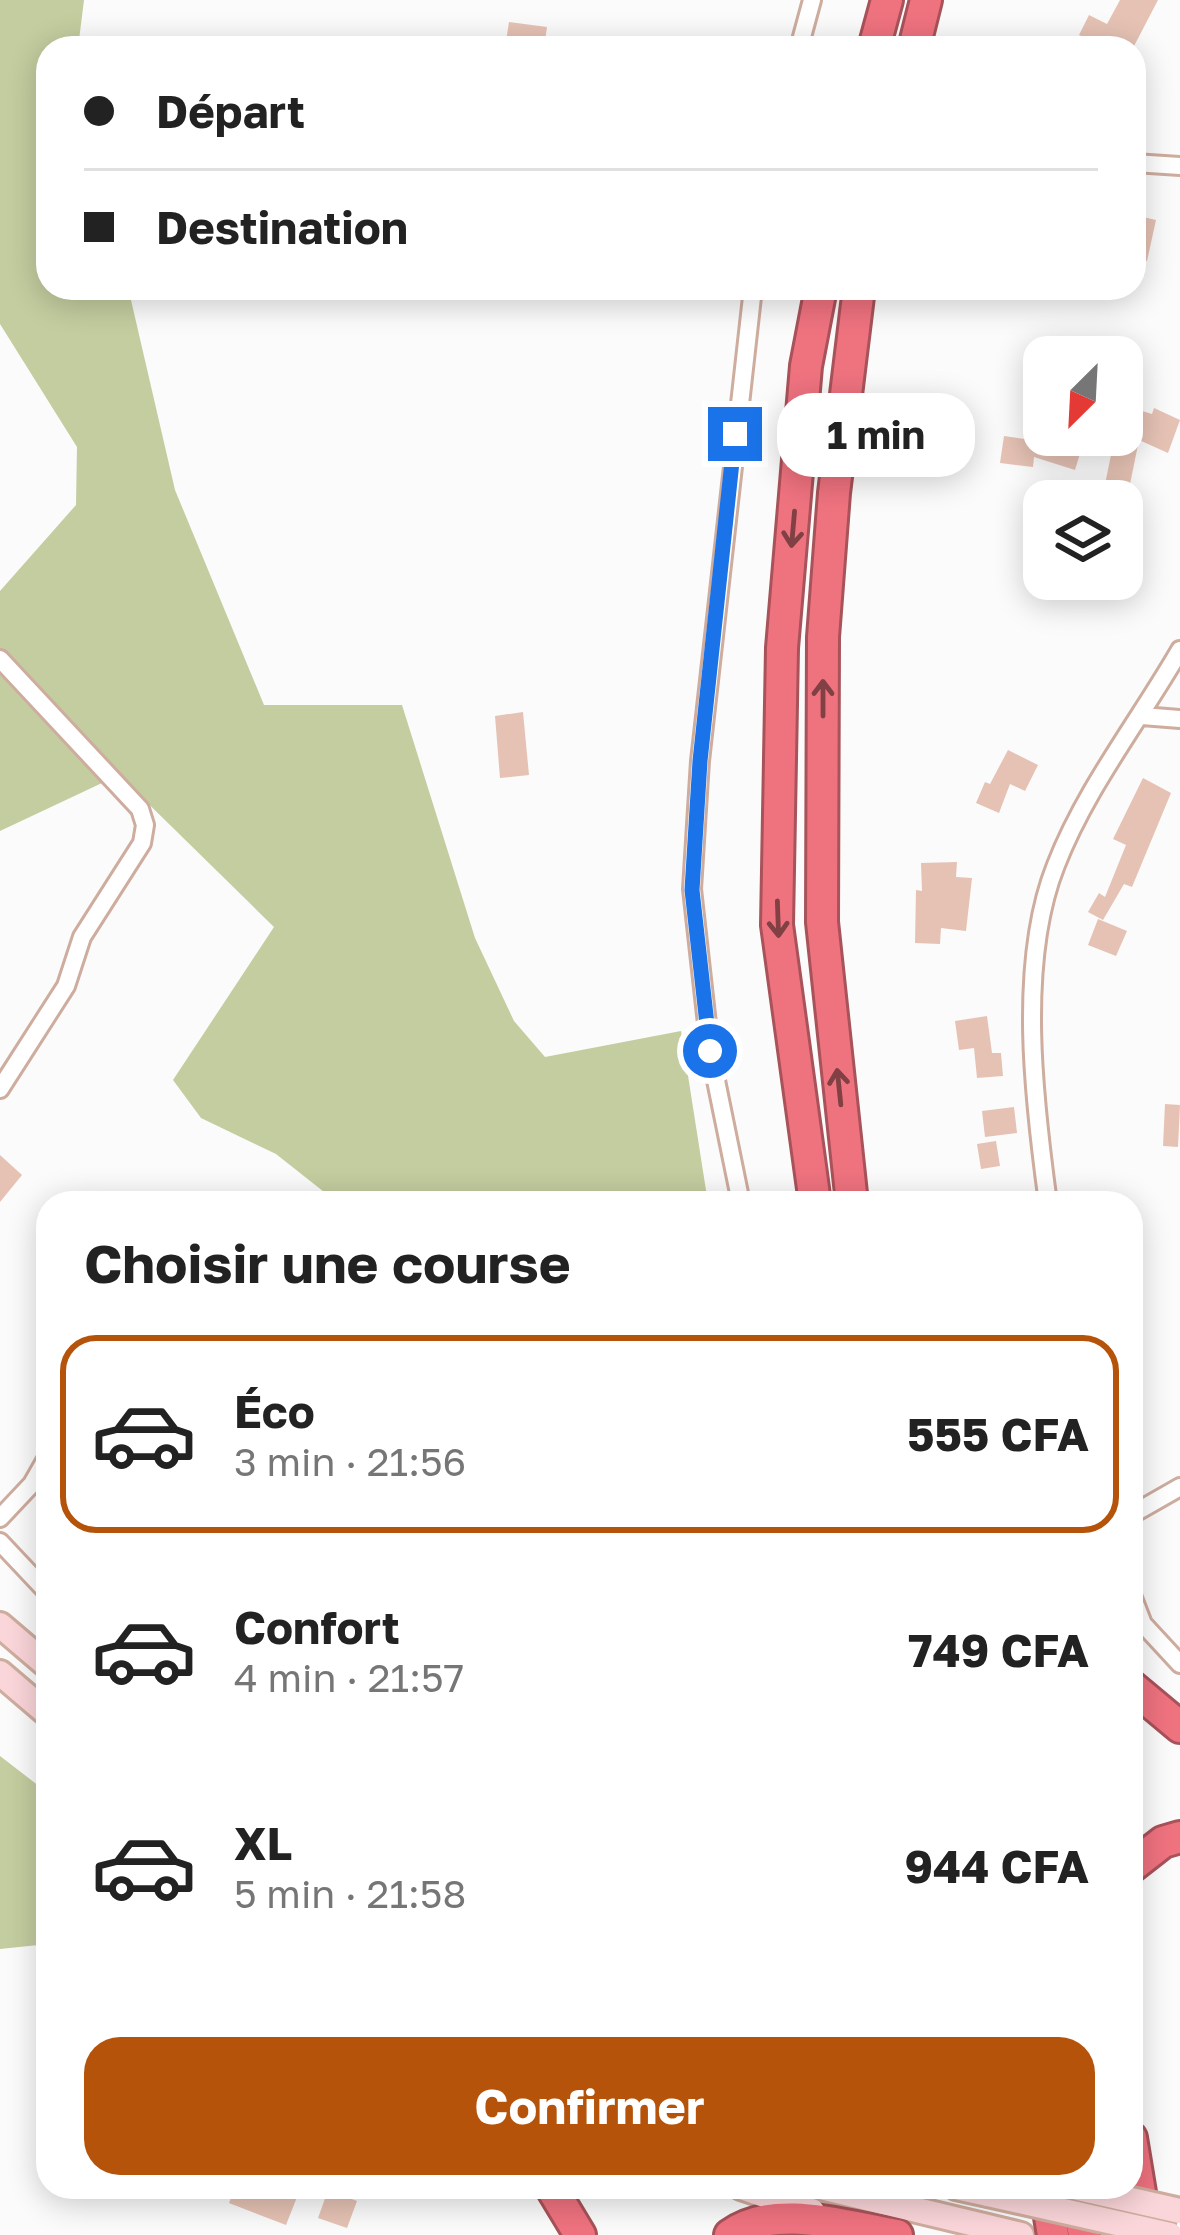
<!DOCTYPE html>
<html lang="fr">
<meta charset="utf-8">
<style>
body{margin:0;font-family:"Golos Text",sans-serif;background:#f6f6f6;color:#222;height:100vh;display:flex;flex-direction:column;font-size:45px;white-space:nowrap}
*{box-sizing:border-box;margin:0}
p{font-size:39px;color:#767676}
.icon{flex:none;width:66px;height:66px;fill:none;stroke:currentColor;stroke-width:2;stroke-linecap:round;stroke-linejoin:round}
.map{position:relative;flex:1;overflow:hidden}
.side{position:absolute;left:36px;top:1191px;width:1107px;height:1008px;display:flex;flex-direction:column;background:#fff;border-radius:36px;box-shadow:0 6px 30px #0003}
.side>*{flex:none}
.hud{position:absolute;left:36px;top:36px;width:1110px;height:264px;border-radius:36px;box-shadow:0 6px 30px #0003;display:grid;align-content:center;height:264px;padding:0 48px;background:#fff}
.needle{width:78px;rotate:204deg}
.tools{position:absolute;left:1023px;top:336px;display:grid;gap:24px}
.tools a{display:grid;place-items:center;width:120px;height:120px;border-radius:24px;background:#fff;box-shadow:0 6px 30px #0003;font-size:60px}
.end{position:absolute;width:54px;height:54px;margin:-27px;border:15px solid #1a73e8;background:#fff;box-shadow:0 0 0 6px #fff}
.from{border-radius:50%}
.bubble{position:absolute;height:84px;border-radius:36px;background:#fff;box-shadow:0 6px 30px #0003;font-size:39px;font-weight:700;line-height:84px;text-align:center}
.hud b{display:flex;align-items:center;gap:42px;height:114px;font-size:45px}
.hud b+b{border-top:3px solid #e0e0e0}
.hud i{width:30px;height:30px;background:#222}
ul{padding:0;list-style:none}
li{display:flex;align-items:center;gap:36px;height:198px;margin:0 24px 18px;padding:0 24px;border:6px solid transparent;border-radius:36px}
li div{flex:1}
li b{display:block;font-size:45px}
li em{font-style:normal;font-weight:700}
li.selected{border-color:#b45309}
li>.icon{width:108px;height:108px;stroke-width:1.5}
h2{padding:0 48px;font-size:54px;line-height:144px}
.primary-button{display:flex;gap:24px;margin-top:auto;padding:24px 48px}
.primary-button a{flex:1;height:138px;border-radius:36px;background:#b45309;color:#fff;font-size:48px;font-weight:700;line-height:138px;text-align:center}
.map>svg:first-child{display:block}
</style>
<div class="map">
<svg width="1180" height="2235" viewBox="0 0 1180 2235">
<rect width="100%" height="100%" fill="#fbfbfb"/>
<path fill="#c3cd9f" d="M0,0H84L78,48H48V288H124L131,300L175,490L264,705H402L475,938L514,1021L545,1057L681,1031L708,1203H338L276,1154L201,1118L173,1080L274,927L119,775L0,831V591L76,505L77,447L0,324Z
M0,1756L48,1793V1944L0,1949Z"/>
<path fill="#e5c2b4" d="M1120,0H1158L1133,48H1094L1097,43L1079,35L1089,15L1107,24Z
M509,22L547,27L544,48H505Z
M1134,215L1156,220L1147,261L1134,258Z
M1122,405L1152,414L1154,408L1180,420L1168,453L1139,440L1129,489L1105,484L1111,455L1082,447L1075,470L1034,457L1033,467L1000,463L1004,436L1052,443L1056,442L1054,435H1122Z
M523,712L529,775L500,778L495,716Z
M1008,750L1038,765L1025,791L1010,784L999,813L976,803L985,782L990,784Z
M1143,778L1171,793L1132,887L1124,884L1103,920L1088,912L1099,893L1105,897L1126,845L1113,839Z
M957,862L956,877L972,878L966,931L941,928L940,944L915,943L916,890L922,891L921,863Z
M1098,919L1127,931L1116,956L1088,945Z
M987,1016L992,1053H1001L1003,1076L977,1078L974,1048L959,1050L955,1021Z
M1165,1104L1180,1105L1178,1147L1163,1146Z
M1014,1107L1017,1133L985,1137L982,1111Z
M996,1141L1000,1166L981,1169L977,1144Z
M0,1155L22,1175L0,1202Z
M235,2187H301L286,2225L229,2203Z
M328,2190L357,2201L347,2228L318,2218Z"/>
<g fill="none" stroke-linecap="round" stroke-linejoin="round">
<defs>
<path id="street" d="M799,48L812,0
M1134,163L1180,166
M0,659L140,809L145,825L142,843L82,937L66,986L0,1089
M1142,716L1180,719
M741,1203L710,1051L692,889L700,761L753,288
M1048,1203C1034,1101 1017,962 1056,865C1086,788 1139,721 1180,650
M1131,1515L1180,1487
M0,1518L32,1484L48,1456
M0,1542L48,1593
M1131,1593L1143,1624L1180,1664"/>
<path id="secondary" d="M0,1625L48,1666
M0,1673L48,1714
M741,2187L812,2211
M821,2187L1021,2235
M956,2187L988,2194"/>
<path id="highway" d="M874,48L887,0
M914,48L926,0
M815,1203L777,925L782,648L806,366L821,288
M852,1203L822,922L823,637L834,493L859,288
M1131,1686L1180,1727
M1131,1867L1163,1842L1180,1837
M1131,2138L1146,2229
M551,2187L580,2235
M1045,2187L1053,2235
M1075,2187L1084,2235
M730,2235C775,2202 847,2227 897,2235"/>
</defs>
<use href="#street" stroke="#ceac9e" stroke-width="22"/>
<use href="#secondary" stroke="#ceac9e" stroke-width="30"/>
<use href="#highway" stroke="#a85259" stroke-width="36"/>
<use href="#street" stroke="#fff" stroke-width="16"/>
<use href="#secondary" stroke="#fad5d9" stroke-width="24"/>
<use href="#highway" stroke="#ef727f" stroke-width="30"/>
<defs>
<path id="secondary-bridge" d="M1074,2187L1180,2211
M988,2194L1170,2235"/>
</defs>
<use href="#secondary-bridge" stroke="#ceac9e" stroke-width="30" stroke-linecap="butt"/>
<use href="#secondary-bridge" stroke="#fad5d9" stroke-width="24"/>
</g>
<defs><path id="oneway-shaft" d="M-6 0H5M1.5-3L5.5 0L1.5 3" fill="none" stroke-width="1.6" stroke-linecap="round" stroke-linejoin="round" transform="scale(3)"/></defs>
<g stroke="#804044">
<use href="#oneway-shaft" transform="translate(793 529) rotate(95)"/>
<use href="#oneway-shaft" transform="translate(823 698) rotate(-90)"/>
<use href="#oneway-shaft" transform="translate(778 919) rotate(88)"/>
<use href="#oneway-shaft" transform="translate(839 1087) rotate(-96)"/>
</g>
<g fill="none" stroke-linecap="round" stroke-linejoin="round">
<path stroke="#1a73e8" stroke-width="15" d="M710,1051L692,890L700,761L735,434"/>
</g>
</svg>
<div class="tools">
<a><svg class="needle" viewBox="-14 -14 28 28"><path d="M0-13l5 13h-10z" fill="#e53935"/><path d="M0 13l5-13h-10z" fill="#767676"/></svg></a>
<a><svg class="icon" aria-label="layers" viewBox="0 0 24 24"><path d="M12 4l9 5-9 5-9-5zM3 14l9 5 9-5"/></svg></a>
</div>
<i class="end from" style="left:710px;top:1051px"></i>
<i class="end" style="left:735px;top:434px"></i>
<div class="bubble" style="left:777px;top:393px;width:198px">1 min</div>
<div class="hud">
<b><i class="from"></i>Départ</b>
<b><i></i>Destination</b>
</div>
<section class="side">
<h2>Choisir une course</h2>
<ul>
<li class="selected"><svg class="icon" aria-label="car" viewBox="0 0 24 24"><path d="M5 17H2v-5l4-1 3-4h7l3 4 3 1v5h-3M9 17h6M6 11h13"/><circle cx="7" cy="17" r="2"/><circle cx="17" cy="17" r="2"/></svg><div><b>Éco</b><p>3 min · 21:56</p></div><em>555 CFA</em></li>
<li><svg class="icon" aria-label="car" viewBox="0 0 24 24"><path d="M5 17H2v-5l4-1 3-4h7l3 4 3 1v5h-3M9 17h6M6 11h13"/><circle cx="7" cy="17" r="2"/><circle cx="17" cy="17" r="2"/></svg><div><b>Confort</b><p>4 min · 21:57</p></div><em>749 CFA</em></li>
<li><svg class="icon" aria-label="car" viewBox="0 0 24 24"><path d="M5 17H2v-5l4-1 3-4h7l3 4 3 1v5h-3M9 17h6M6 11h13"/><circle cx="7" cy="17" r="2"/><circle cx="17" cy="17" r="2"/></svg><div><b>XL</b><p>5 min · 21:58</p></div><em>944 CFA</em></li>
</ul>
<div class="primary-button"><a>Confirmer</a></div>
</section>
</div>
